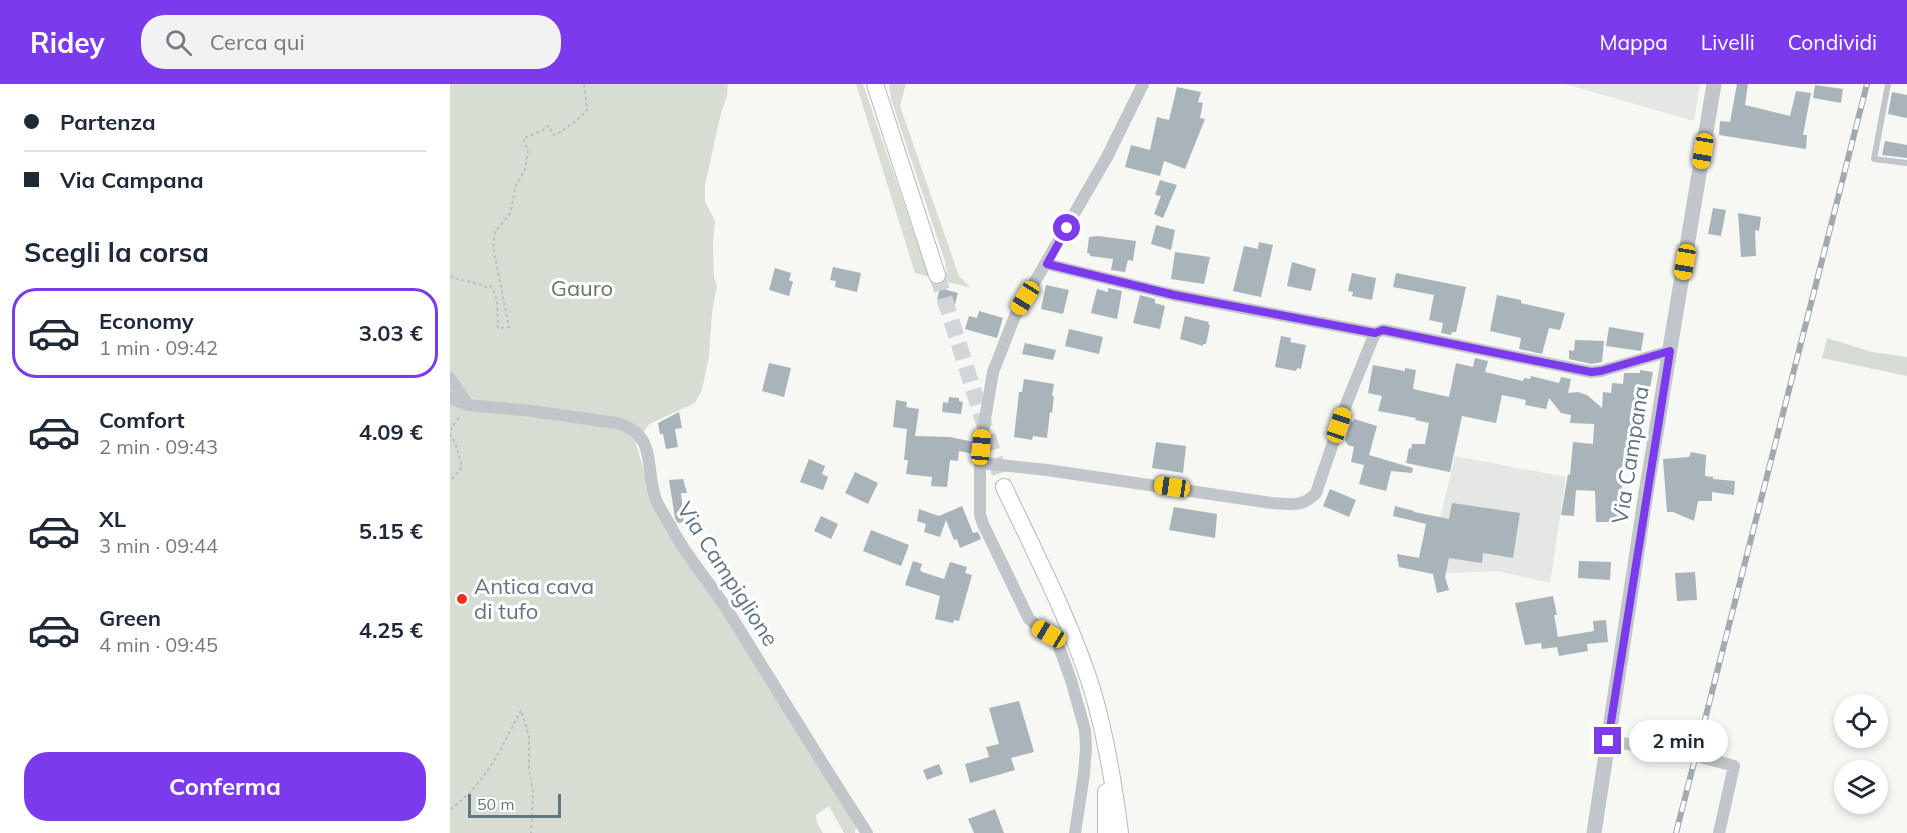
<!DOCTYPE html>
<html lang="it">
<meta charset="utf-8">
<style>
body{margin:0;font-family:Mulish,sans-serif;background:#f2f2f3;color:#1f2937;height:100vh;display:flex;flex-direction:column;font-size:22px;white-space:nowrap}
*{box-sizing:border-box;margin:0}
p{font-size:20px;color:#747a83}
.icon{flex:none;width:33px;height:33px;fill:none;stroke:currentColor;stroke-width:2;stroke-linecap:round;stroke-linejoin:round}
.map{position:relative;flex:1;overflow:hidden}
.panel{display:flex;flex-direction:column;background:#fff;width:450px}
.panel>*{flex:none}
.hud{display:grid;align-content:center;height:132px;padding:0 24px;background:#fff}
.fabs{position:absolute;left:1384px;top:610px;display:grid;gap:12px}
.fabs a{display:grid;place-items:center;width:54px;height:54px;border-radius:50%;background:#fff;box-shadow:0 3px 9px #0003;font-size:30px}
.scale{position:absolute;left:18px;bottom:15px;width:93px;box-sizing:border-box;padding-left:6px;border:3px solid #607782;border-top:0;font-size:16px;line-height:21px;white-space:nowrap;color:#607782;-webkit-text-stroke:4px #fff;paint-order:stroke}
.end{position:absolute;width:27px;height:27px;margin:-14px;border:8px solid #7c3aed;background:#fff;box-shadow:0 0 0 3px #fff}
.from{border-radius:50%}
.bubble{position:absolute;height:42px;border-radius:21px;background:#fff;box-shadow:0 3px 9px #0003;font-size:20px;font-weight:700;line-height:42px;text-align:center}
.car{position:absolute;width:18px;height:36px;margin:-18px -9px;border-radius:8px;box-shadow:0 0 4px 2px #0007;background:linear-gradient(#f5c518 24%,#345 0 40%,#f5c518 0 76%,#345 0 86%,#f5c518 0)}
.hud b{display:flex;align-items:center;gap:21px;height:57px;font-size:22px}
.hud b+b{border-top:2px solid #e0e1e3}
.hud i{width:15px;height:15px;background:#1f2937}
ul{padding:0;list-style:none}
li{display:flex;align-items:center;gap:18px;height:90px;margin:0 12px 9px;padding:0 12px;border:3px solid transparent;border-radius:24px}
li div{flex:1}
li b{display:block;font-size:22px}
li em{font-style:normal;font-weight:700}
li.active{border-color:#7c3aed}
li>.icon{width:54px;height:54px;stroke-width:1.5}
h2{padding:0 24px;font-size:27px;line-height:72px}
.action{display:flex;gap:12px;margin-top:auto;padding:12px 24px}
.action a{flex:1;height:69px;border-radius:24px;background:#7c3aed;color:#fff;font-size:24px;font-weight:700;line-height:69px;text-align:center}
header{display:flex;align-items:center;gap:36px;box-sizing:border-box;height:84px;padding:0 30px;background:#7c3aed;color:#fff}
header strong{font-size:28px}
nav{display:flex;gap:33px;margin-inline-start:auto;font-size:21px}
.search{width:420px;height:54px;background:#f2f2f3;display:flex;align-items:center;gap:15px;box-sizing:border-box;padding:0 21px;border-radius:24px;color:#747a83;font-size:22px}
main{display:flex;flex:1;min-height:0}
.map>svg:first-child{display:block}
</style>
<header>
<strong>Ridey</strong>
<div class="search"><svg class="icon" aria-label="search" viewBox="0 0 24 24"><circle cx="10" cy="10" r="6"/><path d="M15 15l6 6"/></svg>Cerca qui</div>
<nav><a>Mappa</a><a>Livelli</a><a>Condividi</a></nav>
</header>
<main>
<section class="panel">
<div class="hud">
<b><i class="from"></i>Partenza</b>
<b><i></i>Via Campana</b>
</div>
<h2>Scegli la corsa</h2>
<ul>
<li class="active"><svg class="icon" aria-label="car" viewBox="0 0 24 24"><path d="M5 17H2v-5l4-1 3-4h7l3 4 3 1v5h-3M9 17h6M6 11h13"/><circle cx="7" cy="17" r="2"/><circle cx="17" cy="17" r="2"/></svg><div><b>Economy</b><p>1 min · 09:42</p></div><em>3.03 €</em></li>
<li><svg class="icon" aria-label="car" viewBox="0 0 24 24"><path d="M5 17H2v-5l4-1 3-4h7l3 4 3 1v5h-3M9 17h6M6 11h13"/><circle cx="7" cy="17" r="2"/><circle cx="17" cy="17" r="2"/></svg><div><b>Comfort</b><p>2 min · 09:43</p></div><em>4.09 €</em></li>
<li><svg class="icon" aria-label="car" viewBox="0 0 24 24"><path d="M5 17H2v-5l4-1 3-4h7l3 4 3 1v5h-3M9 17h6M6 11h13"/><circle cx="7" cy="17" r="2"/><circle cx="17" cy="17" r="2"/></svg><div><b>XL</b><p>3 min · 09:44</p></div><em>5.15 €</em></li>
<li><svg class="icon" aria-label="car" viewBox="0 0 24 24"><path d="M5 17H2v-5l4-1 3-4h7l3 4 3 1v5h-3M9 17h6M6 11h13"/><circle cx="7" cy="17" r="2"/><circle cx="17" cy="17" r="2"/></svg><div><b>Green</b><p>4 min · 09:45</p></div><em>4.25 €</em></li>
</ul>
<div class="action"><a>Conferma</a></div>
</section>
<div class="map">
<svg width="1457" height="749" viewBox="0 0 1457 749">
<rect width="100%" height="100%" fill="#f7f7f4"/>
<path fill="#e5e7e5" d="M1115,0H1250L1244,37Z
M1005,372L1116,393L1100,499L1047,487L977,490Z"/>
<path fill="#d8ddd3" d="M0,0H278L277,12L271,29L255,101V117L265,137L263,159L264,194L267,201L262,229L259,272L252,306L245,319L199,340L186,360L204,419L235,477L273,527L406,740L405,749H394L379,722L366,731L367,739L373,749H0Z
M406,0H413L479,193L497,188L495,181L496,180L441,15L439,0H456L450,22L504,178L509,192L521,204L465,189Z
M1377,254L1422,268L1457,273V292L1372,274Z"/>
<path fill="#a8b4b9" d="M1287,0H1298L1295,21L1340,32L1346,7L1361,9L1353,51H1357L1356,65L1269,51L1270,37L1280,38Z
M1365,1L1393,5L1391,19L1363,14Z
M727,3L751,8L748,18L753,19L750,34L755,35L735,85L714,77L710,92L675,83L681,61L700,66L707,33L719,36Z
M1442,8L1457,11V34L1438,30Z
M1435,57L1457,61V74L1432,71Z
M710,96L727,101L713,134L704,130L711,112L705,111Z
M1263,124L1276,126L1271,152L1258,150Z
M1288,129L1311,133L1309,147L1305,146L1306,172L1291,173Z
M706,141L725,146L721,166L701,160Z
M648,152L686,157L683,177L678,176L675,188L661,186L663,175L640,172V170L637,169L639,153Z
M809,158L823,161L811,213L783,207L794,162L808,165Z
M725,168L760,173L754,200L721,195Z
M842,178L866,185L861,207L837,202Z
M383,183L411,189L407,208L385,203L386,197L380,196Z
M325,184L341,189L339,196L343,198L339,212L319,206Z
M902,189L926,194L922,216L902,212L903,208L898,207Z
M946,189L1016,203L1006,248H1002L1001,251L991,249L993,239L979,236L984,211L943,203Z
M596,201L619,206L613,230L591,225Z
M490,204L508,209L505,220L487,215Z
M658,204L672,207L667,235L641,229L647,205L658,208Z
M690,211L705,215V219L715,222L710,245L683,239Z
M1047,211L1071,216V219L1115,229L1110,246L1099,244L1092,270L1069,265L1071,254L1040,247Z
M529,227L553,234L547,254L515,245L519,232L527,234Z
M735,232L759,238L758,240L760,241L756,260H753V262L730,255Z
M1159,243L1194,249L1191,267L1156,262Z
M619,245L653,253L649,270L615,262Z
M831,252L841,254L840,258L856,261L851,285L847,284L846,287L825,283Z
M1125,256L1154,257L1152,278L1141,280L1119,275V266L1124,267Z
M575,259L606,266L603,276L572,270Z
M1025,274L1038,277L1035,288L1073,297L1074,294L1080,295L1081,292L1109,299L1111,293L1121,295L1118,309L1128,308L1137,311L1152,324L1153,308L1161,309L1162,299L1173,300L1174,289H1190V286L1203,288L1200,304L1187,302L1189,324H1191L1193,339H1187V343H1183L1179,365L1174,364L1170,438H1146L1145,407L1126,406L1124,432L1111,431L1118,390L1120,391L1123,358L1143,360L1144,340L1120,339L1121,331L1111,329L1099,314L1096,325L1075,321L1076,316L1052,311L1046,339L1012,332L1000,388L956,379L959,364L961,365L962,360H975L979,339L965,336L966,334L928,327L932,312L918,309L923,281L955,287V284L966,286L963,305L999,313L1006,279L1023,283Z
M319,279L341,284L334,313L312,307Z
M574,295L604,300L602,312H604L602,329L600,328L597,354L583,352L582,356L564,353L569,308H572Z
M499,313L509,314V317L513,318L511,330L492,328L493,318L498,319Z
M446,316L457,318L456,323L469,325L465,352L500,353L524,358L523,370L509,367L508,377L500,376L497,403L481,402L482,393L456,390L458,376H454L457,345L443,343Z
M229,328L232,344L225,345L228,363L216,365L213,350H210L208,339Z
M904,335L927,342L919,371L963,384L962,389L941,387L936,407L909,400L914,381L901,378L904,363L898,361L895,356L901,337L903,338Z
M706,358L736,362L733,389L702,384Z
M1241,368L1256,371L1255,392L1263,393V395L1285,397L1284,411L1262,408V417H1248L1244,437L1223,428H1217L1213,375L1239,373Z
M359,375L375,382L372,390L378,393L373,406L350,398Z
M405,388L428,399L418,420L395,409Z
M233,395L237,409H231L234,438L228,439L225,434L219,396Z
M880,405L906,416L899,433L873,422Z
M1002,419L1070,429L1063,474L1033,469L1032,479L999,474L995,493L999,506L987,509L983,490L949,483L947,470L969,474L976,440L943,432L945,422L964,427V428L999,435Z
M512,422L523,449L528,448L531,455L510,464L507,455L504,456L496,436L490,453L474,448L476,440L467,437L469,425L489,432Z
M724,423L767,430L765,454L719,446Z
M371,432L388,440L381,455L364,447Z
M421,446L459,461L451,482L413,467Z
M463,477L472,480L470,486L472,488L494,495L500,478L517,483L515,489L522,491L509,537L504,536L503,539L485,535L490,512L455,501Z
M1129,477L1161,478L1160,496L1128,494Z
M1245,488L1247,516L1227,517L1225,489Z
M1103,512L1107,531H1104L1108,553L1144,547L1143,537L1156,536L1158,558L1137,560L1138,567L1109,572L1107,563L1092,565L1091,559L1075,561L1065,519Z
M569,617L584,668L561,674L565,686L520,699L515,680L539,673L536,663L549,660L539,624Z
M489,680L493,690L477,696L473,686Z
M545,725L554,749H524L518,735Z"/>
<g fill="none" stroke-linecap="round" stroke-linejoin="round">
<path stroke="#d1d7d8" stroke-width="16" stroke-dasharray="16 8" stroke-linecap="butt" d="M487,191L554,403"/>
<defs>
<path id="secondary" d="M425,0L487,191
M554,403C584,467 621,538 642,605C656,652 664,701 670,749
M656,708V749"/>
</defs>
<use href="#secondary" stroke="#b2babe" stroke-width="18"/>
<path stroke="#babec1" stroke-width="2" stroke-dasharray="3 3" stroke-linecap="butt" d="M0,192C12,198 23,196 35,203L39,201C49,210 47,226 48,239L47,241L48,244L59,243L43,163L45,148L60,130L66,101L75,86L78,66L73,55L93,46L97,42L100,43L102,50L106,51C118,42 127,38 137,26L134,0
M0,346L11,331
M0,350L6,361L12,383L0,397
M0,725C35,701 52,663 71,626L79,652V684L83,709L81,749"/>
<path stroke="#c0c6c9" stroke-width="6" d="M1438,0L1424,75L1457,79"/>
<path stroke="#c0c6c9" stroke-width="12" d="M597,180L724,211L925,249L933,246L1141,288L1151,287L1220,267
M0,294L18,321
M0,314L18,321L82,327L166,339C207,349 195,381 205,413C208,422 215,432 220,441C235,471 258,496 276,524C323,599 369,675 417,749
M530,379L597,386L822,419C841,420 852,424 866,409L897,318L925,249
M1158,657L1231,668
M625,749L634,690L636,664L635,646L621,596L608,560L579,535L533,440L530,431V379L533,347L543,288L565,232L657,73L693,0
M1269,749L1284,682L1277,680"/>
<path stroke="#c0c6c9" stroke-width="15" d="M1144,749L1196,409L1264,0"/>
<use href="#secondary" stroke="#fff" stroke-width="16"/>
<defs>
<path id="rail" d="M1226,749L1417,0"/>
</defs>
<use href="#rail" stroke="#a1aaaf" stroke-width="6"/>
<use href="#rail" stroke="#fff" stroke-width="4" stroke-dasharray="11" stroke-linecap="butt"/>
<path stroke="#c0c6c9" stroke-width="12" d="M1231,668L1277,680"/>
</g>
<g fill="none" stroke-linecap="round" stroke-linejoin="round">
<path stroke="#7c3aed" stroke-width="8" d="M617,144L597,180L724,211L925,249L933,246L1141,288L1151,287L1220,267L1158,657"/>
</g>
<circle fill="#f22f1a" stroke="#fff" stroke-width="2" cx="12" cy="515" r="6"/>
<g text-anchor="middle" stroke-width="6" stroke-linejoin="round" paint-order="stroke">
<g font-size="22" fill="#67795f" stroke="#fff">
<text x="132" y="212">Gauro</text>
</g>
<g font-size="22" fill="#607782" stroke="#fff">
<text transform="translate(1180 371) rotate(-81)" y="8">Via Campana</text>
<text transform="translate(278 490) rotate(57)" y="8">Via Campiglione</text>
</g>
<g font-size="22" fill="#607782" stroke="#fff" text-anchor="start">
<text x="24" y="510">Antica cava<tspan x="24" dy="25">di tufo</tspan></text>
</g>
</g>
</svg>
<div class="fabs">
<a><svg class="icon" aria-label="locate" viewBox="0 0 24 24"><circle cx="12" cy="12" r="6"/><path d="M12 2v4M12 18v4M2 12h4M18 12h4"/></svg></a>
<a><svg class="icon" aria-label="layers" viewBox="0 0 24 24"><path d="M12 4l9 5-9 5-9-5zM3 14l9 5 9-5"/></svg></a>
</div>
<div class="scale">50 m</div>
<i class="end from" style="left:617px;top:144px"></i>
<i class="end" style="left:1158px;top:657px"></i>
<div class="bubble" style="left:1179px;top:636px;width:99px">2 min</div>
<i class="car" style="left:1253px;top:67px;rotate:189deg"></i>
<i class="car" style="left:1235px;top:178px;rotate:190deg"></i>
<i class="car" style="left:575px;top:214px;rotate:212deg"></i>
<i class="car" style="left:889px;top:341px;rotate:19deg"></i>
<i class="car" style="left:531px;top:363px;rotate:5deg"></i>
<i class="car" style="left:722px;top:403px;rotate:278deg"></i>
<i class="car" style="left:599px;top:550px;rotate:300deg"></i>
</div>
</main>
